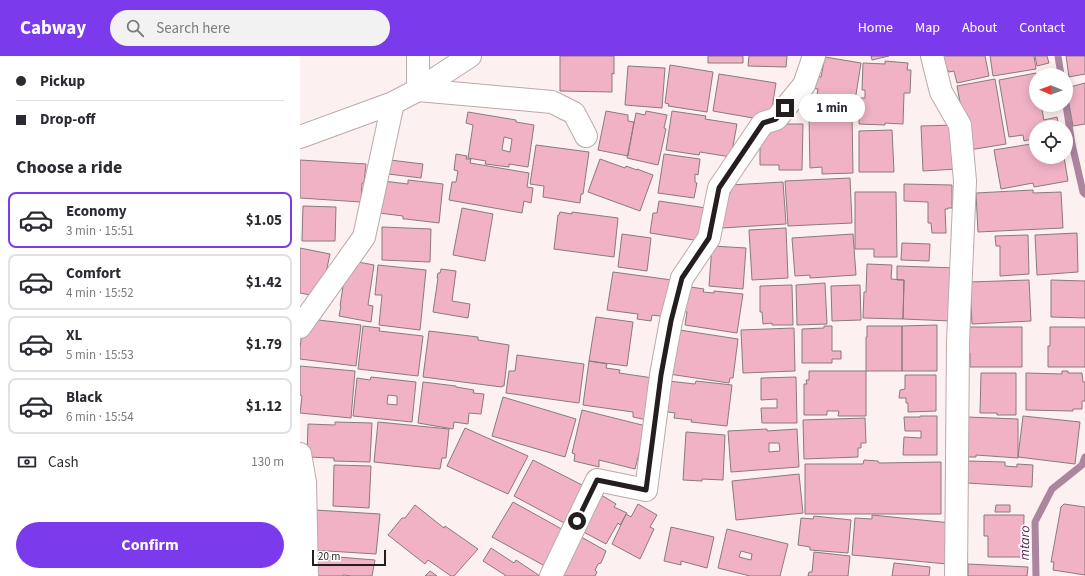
<!DOCTYPE html>
<meta charset="utf-8">
<style>
body{margin:0;font-family:"Source Sans 3",sans-serif;background:#f2f2f3;color:#2b2b33;height:100vh;display:flex;flex-direction:column;font-size:15px;white-space:nowrap}
*{box-sizing:border-box;margin:0}
p{font-size:13px;color:#7c7c81}
.icon{flex:none;width:22px;height:22px;fill:none;stroke:currentColor;stroke-width:2;stroke-linecap:round;stroke-linejoin:round}
.map{position:relative;flex:1;overflow:hidden}
.panel{display:flex;flex-direction:column;background:#fff;width:300px}
.panel>*{flex:none}
.hud{display:grid;align-content:center;height:88px;padding:0 16px;background:#fff}
.needle{width:26px;rotate:271deg}
.buttons{position:absolute;left:729px;top:12px;display:grid;gap:8px}
.buttons a{display:grid;place-items:center;width:44px;height:44px;border-radius:50%;background:#fff;box-shadow:0 2px 10px #0003;font-size:20px}
.scale{position:absolute;left:12px;bottom:10px;width:74px;box-sizing:border-box;padding-left:4px;border:2px solid #241e1e;border-top:0;font-size:11px;line-height:14px;white-space:nowrap;color:#241e1e;-webkit-text-stroke:3px #fff;paint-order:stroke}
.end{position:absolute;width:18px;height:18px;margin:-9px;border:5px solid #241e1e;background:#fff;box-shadow:0 0 0 2px #fff}
.from{border-radius:50%}
.bubble{position:absolute;height:28px;border-radius:14px;background:#fff;box-shadow:0 2px 10px #0003;font-size:13px;font-weight:700;line-height:28px;text-align:center}
.hud b{display:flex;align-items:center;gap:14px;height:38px;font-size:15px}
.hud b+b{border-top:1px solid #e1e1e2}
.hud i{width:10px;height:10px;background:#2b2b33}
ul{padding:0;list-style:none}
li{display:flex;align-items:center;gap:12px;height:56px;margin:0 8px 6px;padding:0 8px;border:2px solid #e1e1e2;border-radius:8px}
li div{flex:1}
li b{display:block;font-size:15px}
li em{font-style:normal;font-weight:700}
li.on{border-color:#7c3aed}
li>.icon{width:36px;height:36px;stroke-width:1.5}
h2{padding:0 16px;font-size:18px;line-height:48px}
.pay{display:flex;align-items:center;gap:10px;height:44px;padding:0 16px;font-size:15px}
.pay p{margin-inline-start:auto}
.cta{display:flex;gap:8px;margin-top:auto;padding:8px 16px}
.cta a{flex:1;height:46px;border-radius:24px;background:#7c3aed;color:#fff;font-size:16px;font-weight:700;line-height:46px;text-align:center}
header{display:flex;align-items:center;gap:24px;box-sizing:border-box;height:56px;padding:0 20px;background:#7c3aed;color:#fff}
header strong{font-size:19px}
nav{display:flex;gap:22px;margin-inline-start:auto;font-size:14px}
.search{width:280px;height:36px;background:#f2f2f3;display:flex;align-items:center;gap:10px;box-sizing:border-box;padding:0 14px;border-radius:22px;color:#7c7c81;font-size:15px}
main{display:flex;flex:1;min-height:0}
.map>svg:first-child{display:block}
</style>
<header>
<strong>Cabway</strong>
<div class="search"><svg class="icon" aria-label="search" viewBox="0 0 24 24"><circle cx="10" cy="10" r="6"/><path d="M15 15l6 6"/></svg>Search here</div>
<nav><a>Home</a><a>Map</a><a>About</a><a>Contact</a></nav>
</header>
<main>
<section class="panel">
<div class="hud">
<b><i class="from"></i>Pickup</b>
<b><i></i>Drop-off</b>
</div>
<h2>Choose a ride</h2>
<ul>
<li class="on"><svg class="icon" aria-label="car" viewBox="0 0 24 24"><path d="M5 17H2v-5l4-1 3-4h7l3 4 3 1v5h-3M9 17h6M6 11h13"/><circle cx="7" cy="17" r="2"/><circle cx="17" cy="17" r="2"/></svg><div><b>Economy</b><p>3 min · 15:51</p></div><em>$1.05</em></li>
<li><svg class="icon" aria-label="car" viewBox="0 0 24 24"><path d="M5 17H2v-5l4-1 3-4h7l3 4 3 1v5h-3M9 17h6M6 11h13"/><circle cx="7" cy="17" r="2"/><circle cx="17" cy="17" r="2"/></svg><div><b>Comfort</b><p>4 min · 15:52</p></div><em>$1.42</em></li>
<li><svg class="icon" aria-label="car" viewBox="0 0 24 24"><path d="M5 17H2v-5l4-1 3-4h7l3 4 3 1v5h-3M9 17h6M6 11h13"/><circle cx="7" cy="17" r="2"/><circle cx="17" cy="17" r="2"/></svg><div><b>XL</b><p>5 min · 15:53</p></div><em>$1.79</em></li>
<li><svg class="icon" aria-label="car" viewBox="0 0 24 24"><path d="M5 17H2v-5l4-1 3-4h7l3 4 3 1v5h-3M9 17h6M6 11h13"/><circle cx="7" cy="17" r="2"/><circle cx="17" cy="17" r="2"/></svg><div><b>Black</b><p>6 min · 15:54</p></div><em>$1.12</em></li>
</ul>
<div class="pay"><svg class="icon" aria-label="cash" viewBox="0 0 24 24"><path d="M3 7h18v10H3z"/><circle cx="12" cy="12" r="2"/></svg>Cash<p>130 m</p></div>
<div class="cta"><a>Confirm</a></div>
</section>
<div class="map">
<svg width="785" height="520" viewBox="0 0 785 520">
<rect width="100%" height="100%" fill="#fdf0f0"/>
<g fill="none" stroke-linecap="round" stroke-linejoin="round">
<path stroke="#ac859e" stroke-width="7" d="M758,0L761,19
M766,49L772,88L783,136L785,138
M736,520L735,466L752,433L782,409L785,401"/>
</g>
<path fill="#f1b2c6" stroke="#897a7e" fill-rule="evenodd" d="M260,0H314V18L312,17V36L260,35Z
M408,0H443V7H408Z
M449,0H487L486,11L448,10Z
M571,0H589L572,4Z
M636,0H685L689,20L657,27L654,15L649,16L648,14L640,16Z
M690,0H734L736,13L693,20Z
M735,0H747L749,7L737,10Z
M766,0H785V18L769,21Z
M525,1L561,7L554,51L516,45L518,33L511,32L513,19L521,21Z
M585,5L608,7L607,14H611L610,37H604L603,68L585,67V69L559,68L560,42H565V34H562L563,7L585,8Z
M370,9L413,16L407,56L368,50L369,48L365,47Z
M328,10L365,12L362,52L325,49Z
M736,17V49H741L744,64L757,61L759,71H736V82L724,85L723,79L709,81L699,24Z
M419,18L476,27L470,65L413,55Z
M695,23L706,88L669,94L657,30Z
M785,27V68L773,70L766,32Z
M306,55L328,59V65L334,66L328,100L298,94Z
M346,55L367,59L364,72L366,73L358,109L327,102L336,57L345,59Z
M372,55L406,60L405,63L437,68L431,101L400,96L399,99L366,94Z
M168,56L216,64V66L234,69L228,111L209,108V111L185,108L186,105L168,102L173,69L166,67ZM204,81L212,83L210,96L202,94Z
M552,58L553,117L522,118V111L510,112L509,59Z
M466,68H503L502,114H479V109H460V85Z
M655,69L657,113L623,115L621,70Z
M592,74L594,116H559V75Z
M731,88V92H736V101H764L768,125L734,131L733,127L701,133L694,94Z
M236,89L289,96L283,138H281L280,147L243,141L244,130L230,128Z
M156,98L167,100L166,103H171L170,107L229,117L227,131L233,132L231,147L224,145L222,157L149,144L152,126H156L158,115L154,114Z
M364,98L400,103L398,119L395,118V126L397,127L394,142L358,137Z
M300,103L325,112L326,110L337,114V113L353,119L340,155L288,136Z
M0,104L66,108L64,127H62L61,146L0,142Z
M90,104L123,108L121,122L88,118Z
M550,122L552,167L488,170L485,125Z
M108,124L143,128L139,167L106,163H103V160L79,157L83,125L108,128Z
M483,126L486,168L422,172L421,139L430,138V129Z
M604,128L652,129V152H648V153H645L646,177H632L631,167H628V146L604,145Z
M733,134V137L761,136L763,172L678,176L676,137Z
M555,136H596L597,201H574V193H555Z
M359,145L406,152L400,185L350,177L353,157H357Z
M3,150L36,151L35,185H2Z
M162,152L193,158L185,205L153,199Z
M260,156L272,158V156L318,162L314,201L254,193L258,159H259Z
M82,171L131,173L130,206L82,204Z
M486,172L488,222L452,224L449,174Z
M777,177L778,216L737,219L735,179Z
M322,178L351,182L347,215L318,211Z
M553,178L556,219L510,222V219L495,220L492,182Z
M728,179L729,218L700,220V190H696L695,180Z
M602,187L630,188L629,205L601,204Z
M412,190L446,192L443,233L409,230Z
M0,192L30,198L21,241L0,237Z
M47,204L74,209L68,249L73,250L71,266L39,260L41,250H40Z
M567,208L592,209L591,223L604,224L603,263L563,262L564,236H566Z
M78,209L126,214L120,274L79,269L82,239H75Z
M597,210L657,212L651,265L603,263L604,224H597Z
M141,213L156,215L152,245L170,248L168,262L133,256L138,222H137L138,217H140Z
M313,216L372,224L367,261L352,259L351,265L337,263L338,258L307,254Z
M729,224L731,265L672,268L670,226Z
M751,224L785,225V262L751,261Z
M525,227L527,268L497,269L496,229Z
M492,229L493,269H472V267L463,268L462,256H460V230Z
M560,229L561,264L532,265L531,230Z
M384,230L404,233L403,236L414,237V235L443,238L437,277L385,269L387,256L380,255Z
M296,261L333,266L327,310L289,305Z
M10,263L61,269L56,310L0,303V292L2,276Z
M637,269V315H602V270Z
M63,270L80,272L79,275L123,280L118,320L58,313Z
M524,270H532V295H541V303H532V307H502V273L524,272Z
M567,270H602V315H566V281H567Z
M664,271H722V311H670V297H664Z
M750,271H785V311H748V290H750Z
M494,272L495,315L443,317L441,274Z
M373,273L438,283L433,322H430L429,327L369,318Z
M129,275L178,281V284L209,289L204,330H202V331L123,321Z
M217,299L284,308L279,347L206,337L209,315H215Z
M289,305L307,308L306,312L320,314L319,317L353,322L347,364L333,361V356L283,349Z
M0,310L55,315L51,362L0,357L2,340L0,339Z
M509,315H566V360H538L539,355H527V359H504V328H507L506,324H509Z
M762,315H768V317H782L783,326H785V345H782V353H773V355L726,354V317L762,318Z
M681,317H716V359H697V357H680Z
M605,319H636V355L608,356V347H606V342H599L600,334L605,333Z
M71,321L116,326L112,366L53,360L57,322L70,324ZM88,339L97,340V349L87,348Z
M496,321L497,367H462L461,352H477V343L461,344V322Z
M368,325L395,328L396,325L432,329L427,370L391,366L392,364L374,362L375,357L361,355Z
M123,326L156,330V331L174,334L173,337L184,338L181,358L169,357L168,368L154,366L153,373L118,367Z
M203,341L276,363L265,401L192,380Z
M282,354L346,370L335,413L299,404V411L274,405L275,398L272,397Z
M620,360H637V399H603L604,381L621,382V375H605L604,361H620Z
M723,360L780,366L775,408L718,401Z
M667,361L718,363V402L676,399V401H664Z
M565,362L566,387H561V392H558V401L504,403L503,364Z
M35,366L72,367L70,406L34,405V402L7,401L8,368L35,369Z
M78,366L149,373L146,402H142L140,413L74,406Z
M165,372L228,400L208,438L147,410Z
M467,373V375L497,373L499,411L431,416L428,375ZM469,387H479L480,395L469,396Z
M386,376L425,379L423,424L402,423V425L383,424Z
M233,404L286,431L268,469L214,440Z
M564,404L578,405L579,407L641,406V458H505V408H563Z
M668,405L705,406V410L717,411V408L733,409L732,431L667,427Z
M34,409L71,410L69,452L33,450Z
M499,418L503,457L436,464L432,425Z
M298,437L316,448L314,451L327,457L320,469L318,467L306,488L278,473Z
M213,446L267,476L248,509L245,508L243,509L192,481Z
M338,448L357,459L350,471L354,473L340,503L312,488L326,458L331,461Z
M764,448L785,451V519L753,514L754,506H751L761,451Z
M115,449L144,472L145,470L178,493L154,520H151L128,504L125,508L88,479L102,462H105Z
M696,449H710V456H695Z
M15,454L80,458L76,498L12,494Z
M572,459L651,467L647,508L552,499L555,462L572,463Z
M684,459H724L723,501H688V480H684Z
M514,460L551,464L548,497L510,494V491L498,489L501,462L513,463Z
M371,471L414,481L407,512L381,505V509L364,505Z
M427,473L488,488L480,520H450L418,512ZM441,495L452,498L451,504L439,501Z
M276,478L306,495L301,507L298,508L295,514L297,516L295,520H265L256,516Z
M191,492L214,507L216,504L240,520H205V519L183,505Z
M514,496L550,500L548,520H508L509,516H512Z
M13,499L75,504L72,520H52L43,519V520H10Z
M594,507L630,511L629,520H592Z
M668,508L728,511L727,520H668Z
M130,515L137,520H125Z"/>
<g fill="none" stroke-linecap="round" stroke-linejoin="round">
<defs>
<path id="minor" d="M118,0V34L252,46L274,57L286,80
M632,0L641,36L660,69L665,125L658,286L656,520
M0,81L93,47L118,34L170,0
M0,271L64,181L93,47
M0,398L5,426L7,520
M251,520L297,424L346,434L361,319L371,265L382,222L409,182L419,132L463,67L476,63L504,29L514,0"/>
</defs>
<use href="#minor" stroke="#baaaaa" stroke-width="24"/>
<use href="#minor" stroke="#fff" stroke-width="22"/>
</g>
<g fill="none" stroke-linecap="round" stroke-linejoin="round">
<path stroke="#241e1e" stroke-width="5" d="M277,465L297,424L346,434L361,319L371,265L382,222L409,182L419,132L463,67L476,63L485,52"/>
</g>
<g text-anchor="middle" stroke-width="3.5" stroke-linejoin="round" paint-order="stroke">
<g font-size="14" font-style="italic" fill="#5c1f4d" stroke="#fff">
<text transform="translate(724 487) rotate(-89)" y="5">mtaro</text>
</g>
</g>
</svg>
<div class="buttons">
<a><svg class="needle" viewBox="-14 -14 28 28"><path d="M0-13l5 13h-10z" fill="#e53935"/><path d="M0 13l5-13h-10z" fill="#7c7c81"/></svg></a>
<a><svg class="icon" aria-label="locate" viewBox="0 0 24 24"><circle cx="12" cy="12" r="6"/><path d="M12 2v4M12 18v4M2 12h4M18 12h4"/></svg></a>
</div>
<div class="scale">20 m</div>
<i class="end from" style="left:277px;top:465px"></i>
<i class="end" style="left:485px;top:52px"></i>
<div class="bubble" style="left:499px;top:38px;width:66px">1 min</div>
</div>
</main>
